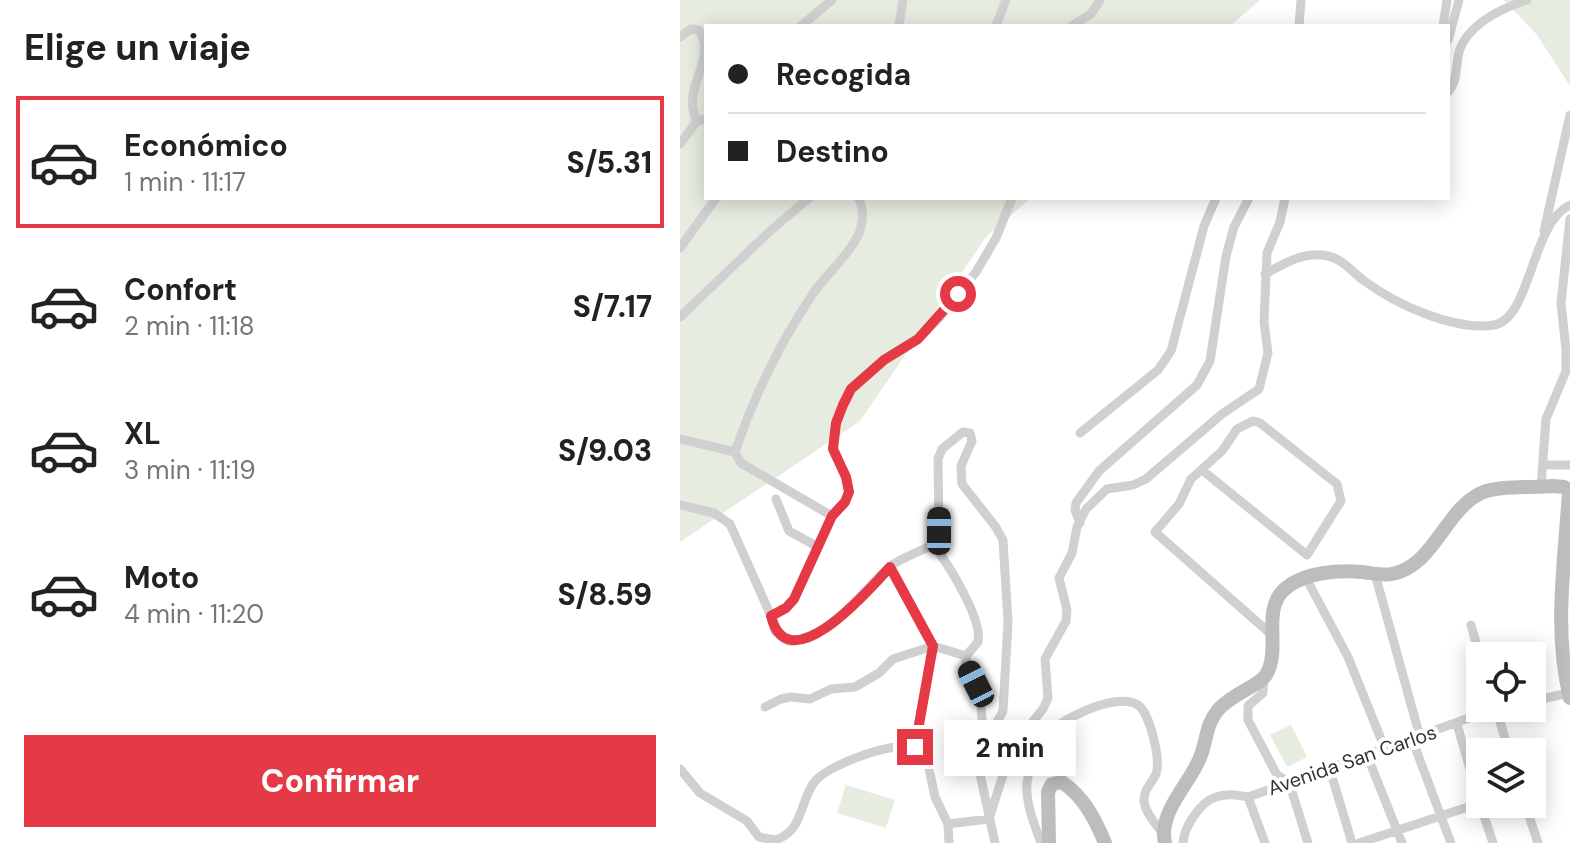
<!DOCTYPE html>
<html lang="es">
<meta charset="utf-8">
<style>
body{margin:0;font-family:"DM Sans",sans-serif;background:#f6f6f6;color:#222;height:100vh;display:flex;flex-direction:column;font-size:30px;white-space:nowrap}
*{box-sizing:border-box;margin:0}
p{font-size:26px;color:#767676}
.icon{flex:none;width:44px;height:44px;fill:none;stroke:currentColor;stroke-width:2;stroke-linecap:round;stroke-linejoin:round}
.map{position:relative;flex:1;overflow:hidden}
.drawer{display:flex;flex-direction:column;background:#fff;width:680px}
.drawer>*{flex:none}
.banner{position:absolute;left:24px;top:24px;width:746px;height:176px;border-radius:0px;box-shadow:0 4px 20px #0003;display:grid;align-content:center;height:176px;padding:0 24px;background:#fff}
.buttons{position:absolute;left:786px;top:642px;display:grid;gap:16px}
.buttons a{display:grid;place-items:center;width:80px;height:80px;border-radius:0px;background:#fff;box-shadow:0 4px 20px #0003;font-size:40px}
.end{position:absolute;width:36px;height:36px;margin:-18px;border:10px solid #e63946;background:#fff;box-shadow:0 0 0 4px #fff}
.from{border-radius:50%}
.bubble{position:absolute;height:56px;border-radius:0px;background:#fff;box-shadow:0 4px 20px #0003;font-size:26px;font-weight:800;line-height:56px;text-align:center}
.car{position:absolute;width:24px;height:48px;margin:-24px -12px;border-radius:10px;box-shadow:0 0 6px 2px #0007;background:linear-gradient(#222 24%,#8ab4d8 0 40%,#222 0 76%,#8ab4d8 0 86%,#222 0)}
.banner b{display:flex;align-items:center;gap:28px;height:76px;font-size:30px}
.banner b+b{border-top:2px solid #e0e0e0}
.banner i{width:20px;height:20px;background:#222}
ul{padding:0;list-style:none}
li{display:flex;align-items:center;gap:24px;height:132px;margin:0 16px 12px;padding:0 8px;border:4px solid transparent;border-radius:0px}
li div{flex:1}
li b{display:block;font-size:30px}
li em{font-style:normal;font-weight:800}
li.current{border-color:#e63946}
li>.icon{width:72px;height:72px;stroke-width:1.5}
h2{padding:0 24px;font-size:36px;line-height:96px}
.primary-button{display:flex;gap:16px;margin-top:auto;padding:16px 24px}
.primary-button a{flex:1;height:92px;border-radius:0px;background:#e63946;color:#fff;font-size:32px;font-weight:800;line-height:92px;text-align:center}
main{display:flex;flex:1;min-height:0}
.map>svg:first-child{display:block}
</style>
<main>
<section class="drawer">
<h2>Elige un viaje</h2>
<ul>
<li class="current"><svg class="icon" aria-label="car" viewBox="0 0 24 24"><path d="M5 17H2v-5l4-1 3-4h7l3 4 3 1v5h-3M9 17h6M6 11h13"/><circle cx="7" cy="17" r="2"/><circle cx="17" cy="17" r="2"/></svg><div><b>Económico</b><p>1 min · 11:17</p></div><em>S/5.31</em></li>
<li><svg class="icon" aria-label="car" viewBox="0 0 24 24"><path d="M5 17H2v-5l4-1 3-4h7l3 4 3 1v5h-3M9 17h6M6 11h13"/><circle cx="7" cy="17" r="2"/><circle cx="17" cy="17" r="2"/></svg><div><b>Confort</b><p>2 min · 11:18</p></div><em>S/7.17</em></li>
<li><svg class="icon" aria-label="car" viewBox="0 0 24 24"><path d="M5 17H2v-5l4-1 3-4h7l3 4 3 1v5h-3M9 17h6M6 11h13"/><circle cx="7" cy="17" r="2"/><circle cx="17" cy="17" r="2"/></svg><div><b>XL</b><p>3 min · 11:19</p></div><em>S/9.03</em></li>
<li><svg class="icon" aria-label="car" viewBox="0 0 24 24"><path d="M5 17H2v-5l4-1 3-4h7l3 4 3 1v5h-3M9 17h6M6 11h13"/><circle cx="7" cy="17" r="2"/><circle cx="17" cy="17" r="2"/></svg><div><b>Moto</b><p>4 min · 11:20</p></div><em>S/8.59</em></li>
</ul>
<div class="primary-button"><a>Confirmar</a></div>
</section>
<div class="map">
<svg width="890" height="843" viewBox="0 0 890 843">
<rect width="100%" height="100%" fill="#fff"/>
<path fill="#e6ecdf" d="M0,0H580L550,26H26V198H351L306,237L180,421L0,542Z
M824,0H890V86L857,35Z
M611,725L627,757L607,767L590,735Z
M166,785L215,800L206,828L157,813Z"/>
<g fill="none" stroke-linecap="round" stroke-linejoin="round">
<path stroke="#d0d0d0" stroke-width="9" d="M121,26L152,0
M219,26L223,0
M316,26L326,0
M391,26L411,14L420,0
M619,26L621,0
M763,26L767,0
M0,37L11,29L19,30C38,61 0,88 17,121L26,119
M768,40L779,0
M768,92C779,80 775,63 780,49C790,23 823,8 847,0
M0,144L17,121
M864,231L890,115
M0,248L36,198
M585,274C605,263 624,251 648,256C663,259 671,271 683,280C715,304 773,331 814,325C851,319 851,223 890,205
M0,317L89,232L129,198
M400,433L478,370L491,351L524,226L536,198
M0,439L55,452
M863,465H890
M522,470L627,555L661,501L657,484L580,423L573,421L557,429L542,451L511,479L499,504L475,532L593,636
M861,487L866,419L886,371V350L881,303L890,219
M96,499L109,531L138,547
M0,505L34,513L50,524L91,616
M152,516L61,463L55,452C75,393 99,344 134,292C147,274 165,259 176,239C183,228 185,209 178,198
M400,523L395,510L396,503L419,471L517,385L530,361L546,256L554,227L569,198
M253,545C268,563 303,620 298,642L286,656V664L300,694L304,745
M210,567L253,646L235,747
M695,574L740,737
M626,578L668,657L705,749
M791,625L800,656
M584,678L583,693L568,706V720L597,775L609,782L628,843
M852,701L889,693
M85,707L101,699L110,697L130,699L151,689L175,687L199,673L213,659L253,646L286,656
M816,708L829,752
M777,724L800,804
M732,739L771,843
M687,755L722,843
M0,769L20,793L67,821L79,837L95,840C125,831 119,799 136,780C151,764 215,740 236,748C240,749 243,753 246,755L255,797L268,824L269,843
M650,770L672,843
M568,797L585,843
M800,804L813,843
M845,804L858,843
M268,824L309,819L332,747L363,709L368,698L365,659L386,621L387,610L379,578L392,553L397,527L406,509L427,489L453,485L466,479L542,414L579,389L588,353L584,322L587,253L600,222L605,198
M315,843L300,774L311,733L323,711L328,622L323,540L315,526L282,484L281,466L292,441L290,433L283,432L262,449L258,459L259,531L253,545C239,552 220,558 208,568C178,596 152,637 109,641L95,631L91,616L106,608L114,599L152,516L165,502L169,492L166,477L153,449L156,423L163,405L171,389L204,360L238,339L260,317L296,272L316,238L332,198
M361,843C354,823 343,798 348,777C350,766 353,751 359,742C372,723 436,690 458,705C470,713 481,760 476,774C472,783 463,790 464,802C466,814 476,824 483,834
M503,843C504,827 520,802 536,797C547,793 557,795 568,797L817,708
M679,843L800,803"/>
<path stroke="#bdbdbd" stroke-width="14" d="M369,843L368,792L372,784L382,782C404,797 415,819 425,843
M485,843C478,810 511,784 521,755C527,739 526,724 538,710C551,694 579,686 586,675C602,649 580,609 606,588C625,572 658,570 682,572C692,573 702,576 712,574C754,566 765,510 801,493C818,485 854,488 873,486L884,487L889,491C885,560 873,630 890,698"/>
</g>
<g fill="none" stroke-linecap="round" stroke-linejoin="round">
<path stroke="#e63946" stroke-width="10" d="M235,747L253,646L210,567C189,590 108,684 91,616L106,608L114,599L152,516L165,502L169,492L166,477L153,449L156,423L163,405L171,389L204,360L238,339L278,294"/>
</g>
<g text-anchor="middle" stroke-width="8" stroke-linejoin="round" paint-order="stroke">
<g font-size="20" fill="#333" stroke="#fff">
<text transform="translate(672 760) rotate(-19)" y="7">Avenida San Carlos</text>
</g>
</g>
</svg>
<div class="buttons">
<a><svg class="icon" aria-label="locate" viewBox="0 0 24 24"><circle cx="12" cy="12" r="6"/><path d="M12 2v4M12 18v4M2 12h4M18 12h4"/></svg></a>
<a><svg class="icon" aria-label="layers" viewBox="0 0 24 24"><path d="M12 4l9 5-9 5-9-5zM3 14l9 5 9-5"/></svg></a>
</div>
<i class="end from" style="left:278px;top:294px"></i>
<i class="end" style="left:235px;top:747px"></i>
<div class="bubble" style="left:264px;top:720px;width:132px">2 min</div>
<i class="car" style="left:259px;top:531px;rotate:0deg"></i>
<i class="car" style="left:296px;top:684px;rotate:333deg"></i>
<div class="banner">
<b><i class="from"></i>Recogida</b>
<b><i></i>Destino</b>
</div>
</div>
</main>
